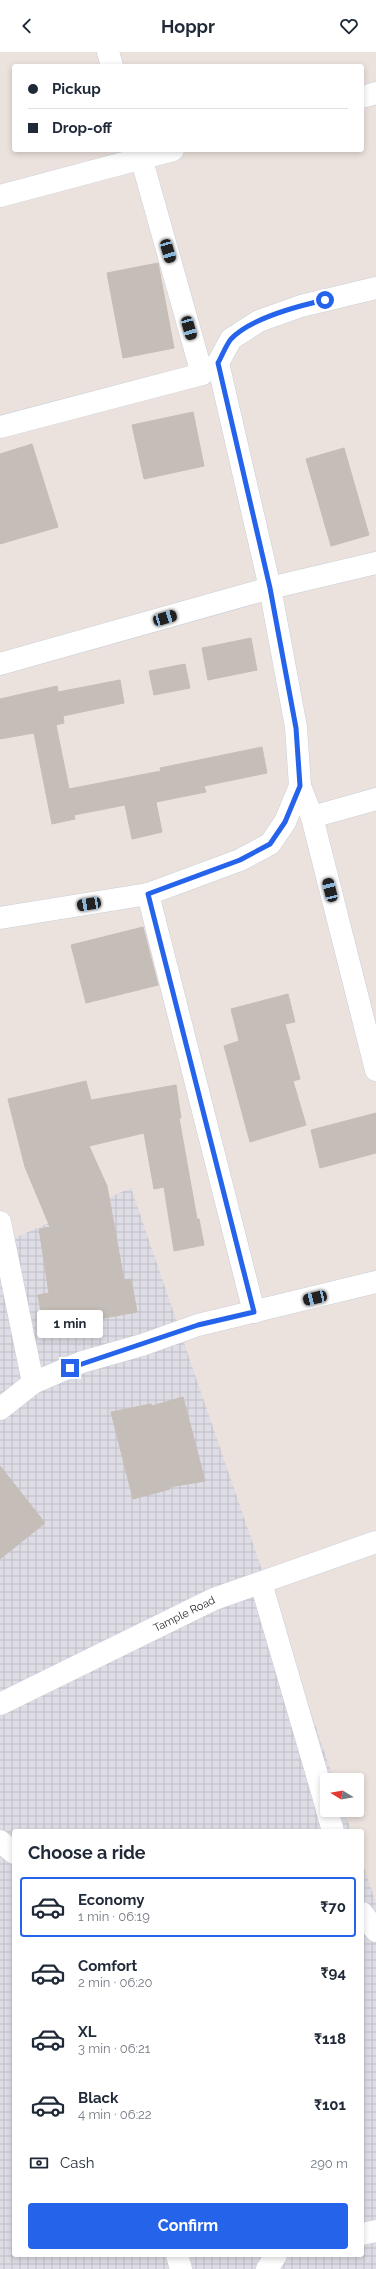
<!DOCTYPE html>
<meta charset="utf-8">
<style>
body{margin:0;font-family:Raleway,sans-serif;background:#f6f6f7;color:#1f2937;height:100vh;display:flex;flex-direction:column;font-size:15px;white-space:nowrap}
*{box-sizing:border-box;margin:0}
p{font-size:13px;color:#747a83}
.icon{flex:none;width:22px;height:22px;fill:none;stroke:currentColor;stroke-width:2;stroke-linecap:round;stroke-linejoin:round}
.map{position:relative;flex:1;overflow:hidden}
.drawer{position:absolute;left:12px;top:1777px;width:352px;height:428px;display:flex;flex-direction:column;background:#fff;border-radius:4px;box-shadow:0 2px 6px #0003}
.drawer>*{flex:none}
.guide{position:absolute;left:12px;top:12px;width:352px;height:88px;border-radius:4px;box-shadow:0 2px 6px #0003;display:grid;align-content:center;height:88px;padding:0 16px;background:#fff}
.needle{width:26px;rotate:281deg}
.tools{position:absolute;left:320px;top:1721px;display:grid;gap:8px}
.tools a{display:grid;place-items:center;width:44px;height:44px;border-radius:4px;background:#fff;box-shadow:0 2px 6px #0003;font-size:20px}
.end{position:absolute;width:18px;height:18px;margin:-9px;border:5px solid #2563eb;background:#fff;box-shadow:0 0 0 2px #fff}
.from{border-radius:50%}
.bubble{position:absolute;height:28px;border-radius:4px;background:#fff;box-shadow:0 2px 6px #0003;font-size:13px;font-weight:700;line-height:28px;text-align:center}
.car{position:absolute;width:12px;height:24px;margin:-12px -6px;border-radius:5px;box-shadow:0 0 3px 1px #0007;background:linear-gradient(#222 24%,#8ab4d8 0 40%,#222 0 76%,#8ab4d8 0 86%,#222 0)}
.guide b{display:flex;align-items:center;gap:14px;height:38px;font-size:15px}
.guide b+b{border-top:1px solid #e0e1e3}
.guide i{width:10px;height:10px;background:#1f2937}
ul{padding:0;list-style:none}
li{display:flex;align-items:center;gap:12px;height:60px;margin:0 8px 6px;padding:0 8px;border:2px solid transparent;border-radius:4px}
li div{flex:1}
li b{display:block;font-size:15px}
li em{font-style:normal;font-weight:700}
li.on{border-color:#2563eb}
li>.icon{width:36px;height:36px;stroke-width:1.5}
h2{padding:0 16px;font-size:18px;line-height:48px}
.pay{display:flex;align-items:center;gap:10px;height:44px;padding:0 16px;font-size:15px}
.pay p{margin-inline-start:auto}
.action{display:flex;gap:8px;margin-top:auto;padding:8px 16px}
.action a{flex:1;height:46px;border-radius:4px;background:#2563eb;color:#fff;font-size:16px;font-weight:700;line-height:46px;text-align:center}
header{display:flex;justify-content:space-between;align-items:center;height:52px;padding:0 16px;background:#fff;font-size:18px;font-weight:700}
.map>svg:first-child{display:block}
</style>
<header><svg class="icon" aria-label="back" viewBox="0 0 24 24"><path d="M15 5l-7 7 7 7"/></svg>Hoppr<svg class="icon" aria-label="heart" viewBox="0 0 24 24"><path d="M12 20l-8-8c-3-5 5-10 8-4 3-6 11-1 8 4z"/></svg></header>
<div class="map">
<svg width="376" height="2217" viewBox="0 0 376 2217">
<defs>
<pattern id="industrial-grid" width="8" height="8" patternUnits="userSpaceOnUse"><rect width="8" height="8" fill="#dedde5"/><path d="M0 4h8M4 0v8" fill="none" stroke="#bfbec5"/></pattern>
</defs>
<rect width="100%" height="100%" fill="#ece2dd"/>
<path fill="url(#industrial-grid)" d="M131,1136L334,1728H327V1758H344L351,1779H14V2203H362V1810L376,1851V2217H0V1192Z"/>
<path fill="#c4bdb8" stroke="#c7bdb7" d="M158,211L174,296L123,306L107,221Z
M193,360L204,414L144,427L132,373Z
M32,392L58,475L0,492V402Z
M344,396L369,483L331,494L306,407Z
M251,586L257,618L208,628L202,596Z
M185,612L190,636L154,643L149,619Z
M120,628L124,651L63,664L64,671L56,673L69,737L161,719L160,716L262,695L267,721L204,734L206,740L156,750L162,780L132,787L125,753L74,763L75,767L52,772L34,681L0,687V647L57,634L58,640Z
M143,875L158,933L86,951L71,893Z
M288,942L295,970L285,972L300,1027L293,1029L306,1073L250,1090L224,994L239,989L231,957Z
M86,1029L91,1048L176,1033L181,1066H179L197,1167H199L204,1193L174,1199L164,1135L154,1137L144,1081L89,1094L107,1134L124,1228L131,1227L137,1260L44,1277L38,1243L49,1241L39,1177L50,1175L25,1115L8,1047Z
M376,1061V1101L320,1116L311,1078Z
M183,1345L205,1429L169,1435L170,1437L133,1447L111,1360L151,1352L152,1354Z
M0,1414L45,1471L0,1507Z"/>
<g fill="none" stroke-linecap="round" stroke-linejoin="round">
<defs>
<g id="street">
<path d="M108,0L112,14"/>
<path d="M362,45L376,41"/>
<path d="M139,98L202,322"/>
<path d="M0,144L173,98"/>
<path d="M0,375L202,322L218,311L231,287L259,269L301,254L376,236"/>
<path d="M0,612L270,536L376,511"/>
<path d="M300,734L312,765L376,1018"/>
<path d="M312,765L376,747"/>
<path d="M148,842L254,1260"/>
<path d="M0,866L148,842L240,808L270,792L285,770L300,734L296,675L270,536L218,311"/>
<path d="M0,1170L33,1331"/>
<path d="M0,1357L33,1331L82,1310L142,1293L198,1273L376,1230"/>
<path d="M261,1531L327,1757"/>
<path id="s1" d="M0,1652L214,1547L376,1490"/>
<path d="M327,1758L333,1779"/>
<path d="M0,1789L14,1801"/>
<path d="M362,1861L376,1879"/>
<path d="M362,2182L376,2179"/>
<path d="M177,2203L181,2217"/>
<path d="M267,2217L276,2203"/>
</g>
</defs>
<use href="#street" stroke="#c8ced8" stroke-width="23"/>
<use href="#street" stroke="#fff" stroke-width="22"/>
</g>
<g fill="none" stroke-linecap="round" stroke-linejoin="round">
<path stroke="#2563eb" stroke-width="5" d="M70,1316L198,1273L254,1260L148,842L240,808L270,792L285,770L300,734L296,676L270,536L218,311C222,304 226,293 231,287C250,267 298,254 325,248"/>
</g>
<g text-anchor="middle" stroke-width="3.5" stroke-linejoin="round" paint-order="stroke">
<g font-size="11" fill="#2a2a2a" stroke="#fff">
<text dy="4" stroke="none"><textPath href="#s1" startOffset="205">Tample Road</textPath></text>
</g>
</g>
</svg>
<div class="tools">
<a><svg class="needle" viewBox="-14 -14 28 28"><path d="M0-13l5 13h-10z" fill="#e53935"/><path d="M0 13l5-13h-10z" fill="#747a83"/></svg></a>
</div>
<i class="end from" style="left:325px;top:248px"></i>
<i class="end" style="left:70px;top:1316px"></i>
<div class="bubble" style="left:37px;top:1258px;width:66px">1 min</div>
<i class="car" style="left:168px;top:199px;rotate:164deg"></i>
<i class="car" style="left:189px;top:276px;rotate:164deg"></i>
<i class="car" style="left:165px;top:566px;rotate:74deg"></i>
<i class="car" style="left:330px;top:838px;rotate:346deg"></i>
<i class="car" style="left:89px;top:852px;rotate:261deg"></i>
<i class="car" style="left:315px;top:1246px;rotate:257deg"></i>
<div class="guide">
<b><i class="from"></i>Pickup</b>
<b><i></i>Drop-off</b>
</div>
<section class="drawer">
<h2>Choose a ride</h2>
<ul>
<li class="on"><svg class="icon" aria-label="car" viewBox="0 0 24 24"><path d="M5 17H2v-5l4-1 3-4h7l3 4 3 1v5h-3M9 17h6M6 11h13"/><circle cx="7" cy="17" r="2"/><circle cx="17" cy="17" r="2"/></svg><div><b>Economy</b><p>1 min · 06:19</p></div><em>₹70</em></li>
<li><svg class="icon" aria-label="car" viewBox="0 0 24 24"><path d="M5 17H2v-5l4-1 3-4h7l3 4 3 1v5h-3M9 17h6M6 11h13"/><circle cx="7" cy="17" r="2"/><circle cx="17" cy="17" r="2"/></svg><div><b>Comfort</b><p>2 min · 06:20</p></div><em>₹94</em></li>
<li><svg class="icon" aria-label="car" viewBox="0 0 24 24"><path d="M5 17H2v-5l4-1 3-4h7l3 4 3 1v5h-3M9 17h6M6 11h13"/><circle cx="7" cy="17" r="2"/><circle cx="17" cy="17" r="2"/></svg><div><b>XL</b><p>3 min · 06:21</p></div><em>₹118</em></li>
<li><svg class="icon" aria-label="car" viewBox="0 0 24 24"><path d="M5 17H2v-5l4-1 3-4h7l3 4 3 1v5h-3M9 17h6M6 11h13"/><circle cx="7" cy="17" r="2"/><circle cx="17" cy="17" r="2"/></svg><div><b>Black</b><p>4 min · 06:22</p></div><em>₹101</em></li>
</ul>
<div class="pay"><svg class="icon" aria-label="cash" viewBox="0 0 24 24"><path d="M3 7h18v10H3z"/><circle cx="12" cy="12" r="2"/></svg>Cash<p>290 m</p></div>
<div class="action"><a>Confirm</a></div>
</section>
</div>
